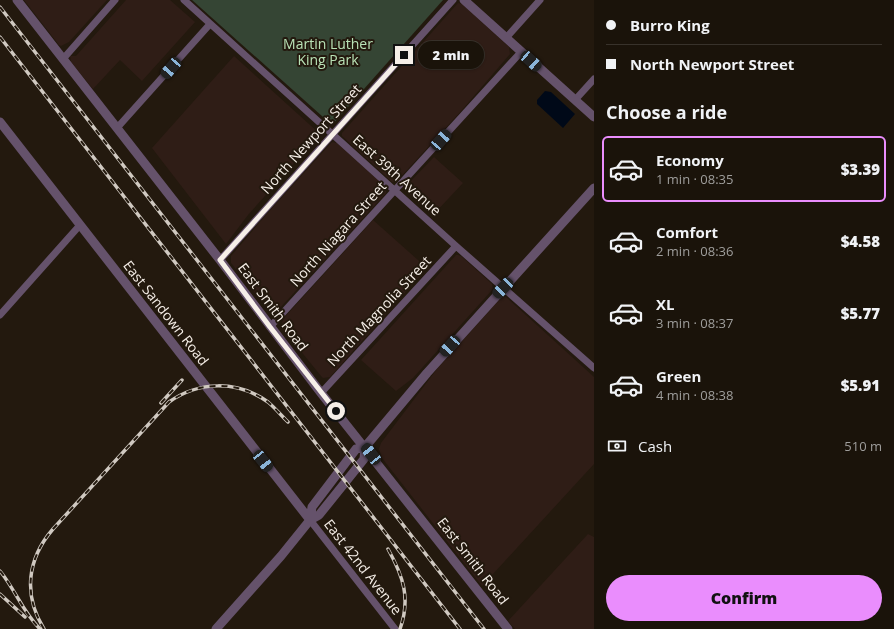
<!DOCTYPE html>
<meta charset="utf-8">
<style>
body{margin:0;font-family:"Open Sans",sans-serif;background:#272018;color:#f1f3f6;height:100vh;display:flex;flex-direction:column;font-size:15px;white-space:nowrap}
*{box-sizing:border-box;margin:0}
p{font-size:13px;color:#9f9e9c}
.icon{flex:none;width:22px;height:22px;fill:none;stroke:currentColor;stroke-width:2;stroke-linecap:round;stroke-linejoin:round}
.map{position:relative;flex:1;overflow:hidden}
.panel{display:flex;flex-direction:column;background:#1a130a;width:300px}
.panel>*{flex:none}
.top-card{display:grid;align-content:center;height:88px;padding:0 12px;background:#1a130a}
.end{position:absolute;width:18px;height:18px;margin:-9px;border:5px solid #f6efe8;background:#111;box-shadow:0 0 0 2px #111}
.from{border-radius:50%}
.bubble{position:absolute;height:28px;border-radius:14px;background:#1a130a;box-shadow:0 1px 3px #0004,0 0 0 1px #38322b;font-size:13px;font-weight:800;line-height:28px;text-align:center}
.car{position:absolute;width:12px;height:24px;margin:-12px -6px;border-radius:5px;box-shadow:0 0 3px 1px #0007;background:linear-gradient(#222 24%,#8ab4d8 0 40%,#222 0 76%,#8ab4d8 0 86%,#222 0)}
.top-card b{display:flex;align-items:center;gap:14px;height:38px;font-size:15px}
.top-card b+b{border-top:1px solid #38322b}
.top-card i{width:10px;height:10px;background:#f1f3f6}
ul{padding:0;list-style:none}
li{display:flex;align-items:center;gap:12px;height:66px;margin:0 8px 6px;padding:0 4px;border:2px solid transparent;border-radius:6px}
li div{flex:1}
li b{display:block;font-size:15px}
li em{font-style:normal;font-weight:800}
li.current{border-color:#ea8dfd}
li>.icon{width:36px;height:36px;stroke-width:1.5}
h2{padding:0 12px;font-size:18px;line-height:48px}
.pay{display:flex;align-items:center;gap:10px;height:44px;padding:0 12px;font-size:15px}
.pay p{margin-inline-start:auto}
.action{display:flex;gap:8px;margin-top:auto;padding:8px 12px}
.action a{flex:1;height:46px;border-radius:24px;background:#ea8dfd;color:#111;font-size:16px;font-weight:800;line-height:46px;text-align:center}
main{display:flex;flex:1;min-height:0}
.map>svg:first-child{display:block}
</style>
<main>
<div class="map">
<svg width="594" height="629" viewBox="0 0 594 629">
<rect width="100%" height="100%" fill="#23190e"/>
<path fill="#2f1d16" d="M24,0H107L69,42L61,46L59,45Z
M126,0H170L195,22L142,81L120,60L93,89L71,62L70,56H76Z
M458,3L462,4L509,47L510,54L462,110L396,182H392L342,136V133Z
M234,56L320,134L248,215L226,244L152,148Z
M332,142L337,143L385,186L386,188V193L280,308L274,312L270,311L268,310L231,263V256L264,217Z
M434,157L463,183L433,215L407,192L406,189L407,185Z
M373,220L427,268L330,377L323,378L321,376L282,328V323L283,319Z
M456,255H458L461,256L492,284L493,289L413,378L396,391L361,360Z
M505,296L594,377V464L482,586L382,458L379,449L381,443L437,369L500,299Z
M588,534L594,537V629H515L508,621Z"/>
<path fill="#354534" d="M192,0H443L332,125Z"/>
<path fill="#000918" d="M545,91L551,92L575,114L563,128L537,104V100Z"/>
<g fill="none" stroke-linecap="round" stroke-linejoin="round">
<path stroke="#65526b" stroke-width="7" d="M184,0L456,246L594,368
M506,38L540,0
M63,59L115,0
M575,100L594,79
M117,128L210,24
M220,260L453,0
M0,315L80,225
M270,327L521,52
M321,393L456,246
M310,520L395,629"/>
<path stroke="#65526b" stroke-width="9" d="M17,0L220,260L321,393L508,629
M464,0L594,117
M0,122L310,520
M365,447L427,373L594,188
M310,520L312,507L356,449L365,447
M216,629L281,556L310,520L319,515L364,459L365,447"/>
<defs>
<path id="rail" d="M0,7L484,629
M0,37L460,629
M161,403L182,380
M388,549C403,576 411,598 400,629
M0,571C15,589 22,611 40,629
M0,594L25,617
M44,629C23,595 27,559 53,529L169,402C199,381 237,380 268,402C275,408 281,415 288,422"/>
</defs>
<use href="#rail" stroke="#d0c9c1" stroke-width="3.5"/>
<use href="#rail" stroke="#23190e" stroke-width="2" stroke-dasharray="6" stroke-linecap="butt"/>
</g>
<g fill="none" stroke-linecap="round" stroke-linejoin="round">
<path stroke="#f6efe8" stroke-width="5" d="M336,411L270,327L220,260L404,55"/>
</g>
<g text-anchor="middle" stroke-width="4" stroke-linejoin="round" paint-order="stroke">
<g font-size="14" fill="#b9e2b6" stroke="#23190e">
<text x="328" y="49">Martin Luther<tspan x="328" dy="16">King Park</tspan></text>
</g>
<g font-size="14" fill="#f6efe8" stroke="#23190e">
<text transform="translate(311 139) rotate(-48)" y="5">North Newport Street</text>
<text transform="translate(397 175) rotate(42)" y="5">East 39th Avenue</text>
<text transform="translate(338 234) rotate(-48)" y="5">North Niagara Street</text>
<text transform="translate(273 307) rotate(53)" y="5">East Smith Road</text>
<text transform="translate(379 311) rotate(-47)" y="5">North Magnolia Street</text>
<text transform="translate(166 313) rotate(52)" y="5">East Sandown Road</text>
<text transform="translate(473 561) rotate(52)" y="5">East Smith Road</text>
<text transform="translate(363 567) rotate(52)" y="5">East 42nd Avenue</text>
</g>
</g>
</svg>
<i class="end from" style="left:336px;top:411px"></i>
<i class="end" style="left:404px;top:55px"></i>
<div class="bubble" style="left:418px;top:41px;width:66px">2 min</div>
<i class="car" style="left:531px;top:61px;rotate:132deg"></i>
<i class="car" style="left:171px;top:68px;rotate:221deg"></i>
<i class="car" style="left:441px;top:140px;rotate:42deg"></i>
<i class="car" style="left:503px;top:288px;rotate:224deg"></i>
<i class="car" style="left:450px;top:346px;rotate:222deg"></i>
<i class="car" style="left:371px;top:454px;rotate:322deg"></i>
<i class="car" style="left:263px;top:461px;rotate:142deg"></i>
</div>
<section class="panel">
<div class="top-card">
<b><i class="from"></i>Burro King</b>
<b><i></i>North Newport Street</b>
</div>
<h2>Choose a ride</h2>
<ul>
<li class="current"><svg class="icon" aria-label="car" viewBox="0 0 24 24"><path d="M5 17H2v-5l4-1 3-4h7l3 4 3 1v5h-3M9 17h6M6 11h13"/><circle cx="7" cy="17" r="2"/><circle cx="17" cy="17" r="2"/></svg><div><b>Economy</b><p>1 min · 08:35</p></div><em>$3.39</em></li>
<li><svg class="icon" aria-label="car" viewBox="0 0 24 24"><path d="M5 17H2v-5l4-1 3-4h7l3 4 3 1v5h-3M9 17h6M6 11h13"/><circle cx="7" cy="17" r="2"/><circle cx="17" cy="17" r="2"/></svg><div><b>Comfort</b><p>2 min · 08:36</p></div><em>$4.58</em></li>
<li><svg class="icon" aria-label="car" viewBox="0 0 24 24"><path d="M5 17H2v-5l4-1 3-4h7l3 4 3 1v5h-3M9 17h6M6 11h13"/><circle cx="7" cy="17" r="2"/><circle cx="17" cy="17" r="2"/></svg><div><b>XL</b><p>3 min · 08:37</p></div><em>$5.77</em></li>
<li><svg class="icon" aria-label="car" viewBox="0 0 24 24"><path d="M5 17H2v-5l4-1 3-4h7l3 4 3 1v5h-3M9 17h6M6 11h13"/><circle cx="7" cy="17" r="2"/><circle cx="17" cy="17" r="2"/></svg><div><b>Green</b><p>4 min · 08:38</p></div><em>$5.91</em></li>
</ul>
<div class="pay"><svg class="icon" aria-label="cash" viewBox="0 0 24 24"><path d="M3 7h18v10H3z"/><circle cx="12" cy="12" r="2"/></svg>Cash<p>510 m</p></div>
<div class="action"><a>Confirm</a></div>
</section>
</main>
